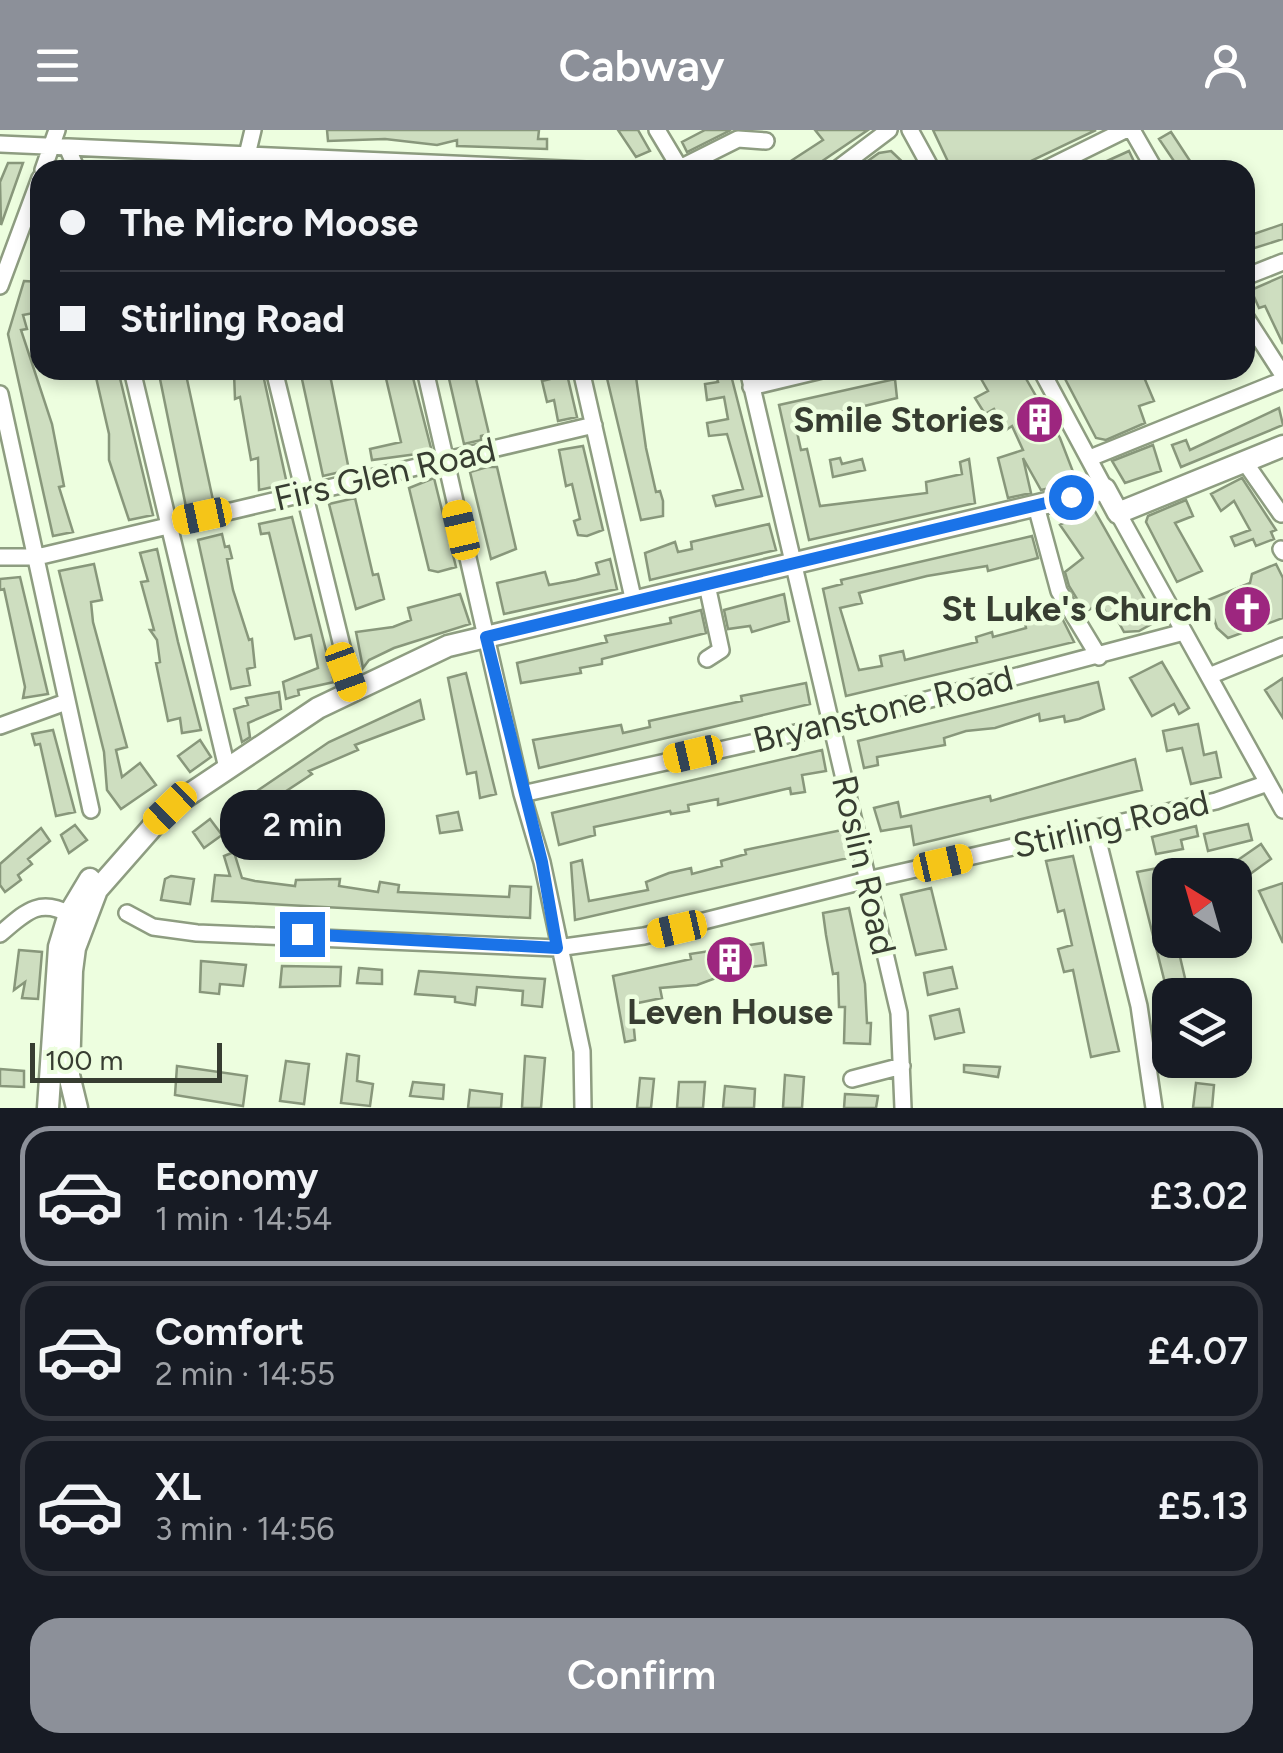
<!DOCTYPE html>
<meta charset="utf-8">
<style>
body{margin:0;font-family:Figtree,sans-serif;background:#20242c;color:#f1f3f6;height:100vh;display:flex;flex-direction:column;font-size:38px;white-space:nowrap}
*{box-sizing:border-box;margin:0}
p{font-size:32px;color:#9ea1a6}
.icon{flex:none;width:55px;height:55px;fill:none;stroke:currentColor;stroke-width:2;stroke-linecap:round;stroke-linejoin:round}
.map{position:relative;height:978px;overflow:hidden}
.sheet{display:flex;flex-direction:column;background:#171b24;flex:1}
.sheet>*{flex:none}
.hud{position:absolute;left:30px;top:30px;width:1225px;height:220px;border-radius:30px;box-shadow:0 5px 15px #0003;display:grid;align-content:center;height:220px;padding:0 30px;background:#171b24}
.needle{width:65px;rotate:323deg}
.controls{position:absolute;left:1152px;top:728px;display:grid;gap:20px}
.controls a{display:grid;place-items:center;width:100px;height:100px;border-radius:20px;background:#171b24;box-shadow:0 5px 15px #0003;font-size:50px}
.scale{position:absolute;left:30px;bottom:25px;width:192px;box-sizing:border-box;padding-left:10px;border:5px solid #373d31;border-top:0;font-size:28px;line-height:35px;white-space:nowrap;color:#373d31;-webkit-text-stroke:8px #edfedf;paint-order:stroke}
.end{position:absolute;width:45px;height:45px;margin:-22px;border:12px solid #1a73e8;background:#fff;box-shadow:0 0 0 5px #fff}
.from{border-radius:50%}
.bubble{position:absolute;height:70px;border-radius:30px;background:#171b24;box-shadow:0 5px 15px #0003;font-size:32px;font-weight:600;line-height:70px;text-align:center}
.car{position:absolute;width:30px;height:60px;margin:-30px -15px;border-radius:12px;box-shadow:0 0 8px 2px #0007;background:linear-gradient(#f5c518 24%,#345 0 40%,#f5c518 0 76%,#345 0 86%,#f5c518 0)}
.hud b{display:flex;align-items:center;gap:35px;height:95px;font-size:38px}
.hud b+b{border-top:2px solid #363941}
.hud i{width:25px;height:25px;background:#f1f3f6}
ul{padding:18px 0 0;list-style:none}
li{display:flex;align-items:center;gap:30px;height:140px;margin:0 20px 15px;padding:0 10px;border:5px solid #363941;border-radius:30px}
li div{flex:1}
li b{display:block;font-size:38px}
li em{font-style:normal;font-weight:600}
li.on{border-color:#8c9099}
li>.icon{width:90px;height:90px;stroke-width:1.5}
.primary-button{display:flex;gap:20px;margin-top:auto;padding:20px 30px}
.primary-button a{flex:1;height:115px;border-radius:30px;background:#8c9099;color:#fff;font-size:40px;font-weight:600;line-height:115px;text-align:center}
header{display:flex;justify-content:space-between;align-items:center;height:130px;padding:0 30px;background:#8c9099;color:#fff;font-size:45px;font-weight:600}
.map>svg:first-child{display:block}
</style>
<header><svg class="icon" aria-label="menu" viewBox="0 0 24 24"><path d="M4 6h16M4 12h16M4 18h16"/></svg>Cabway<svg class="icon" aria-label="person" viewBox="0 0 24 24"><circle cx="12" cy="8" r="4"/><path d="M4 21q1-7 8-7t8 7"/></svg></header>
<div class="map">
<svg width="1283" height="978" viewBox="0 0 1283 978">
<rect width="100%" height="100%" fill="#edfedf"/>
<path fill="#cedec0" stroke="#88977b" stroke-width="2.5" d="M327,0H539L538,9H547V19L457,16V10L437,15L385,9L328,11Z
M618,0H638L650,21L636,27Z
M705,0H731L687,22L682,12Z
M815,0H868L809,40H777L823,10Z
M933,0H1096L1012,40H952Z
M1171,2L1196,40H1180L1159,9Z
M891,21L911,40H855L879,23Z
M1129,21L1138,40H1087Z
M8,33H23L1,95L0,52Z
M1283,94V109L1245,121V107Z
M1283,146V214L1265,176L1259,178L1251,160Z
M24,151L40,152L34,183L23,185L27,199L21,200L52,294L64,356L59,357L73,402L53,406L8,204Z
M118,240L153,385L129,390L109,330V304L95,243Z
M185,240L213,370L186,377L159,244Z
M262,240L287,354L259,360L258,328L251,330L240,267L235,269L234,243Z
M300,240H329L349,340L323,346Z
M384,240H411L432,322L372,330L370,319L401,312Z
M447,240H494L495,244L476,249L489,304L481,306V310L464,314Z
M548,240H566L577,287L558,291L554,270L547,272L542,251L550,249Z
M605,240H635L646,318L656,362L660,361L663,371V386L641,390Z
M715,240H729L732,249L762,366L716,376L713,366L743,359L727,304L709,306L707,293L728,289L724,267L707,270L705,254L718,252Z
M976,240H1021L1060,308L1077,352L1041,360L1023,328L1031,363L1008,368L998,328L1023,320L1012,296L1006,300L994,279L985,284L975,268L988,261Z
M1068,240H1121L1123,247L1141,240L1154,271L1139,276L1145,293L1106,310L1096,308L1062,243Z
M895,249L897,268L795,293L801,320L807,319L820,376L927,363L926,352L962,344L960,332L969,329L975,373L809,410L779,275Z
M1279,278L1283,295L1181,337L1172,315L1186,310L1190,320Z
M1153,315L1161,341L1125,353L1112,331Z
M583,316L603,400L587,406L578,405L574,391L580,389L572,354L566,356L559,320Z
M840,328L842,334L862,329L865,340L833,347L830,330Z
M487,337H497L516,419L491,429L470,342Z
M434,348L456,437L438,442L429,440L409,358Z
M1242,348L1276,400L1271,402L1274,409L1256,416L1253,409L1235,416L1231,407L1250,400L1234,371L1221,381L1211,364Z
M355,368L373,445L378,444L384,469L356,479L329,374Z
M1186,370L1193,386L1175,393L1202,441L1177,452L1146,392L1148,386Z
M1092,376L1157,491L1139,501L1124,502L1114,484L1108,487L1101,473L1085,482L1069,456L1065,442L1083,428L1060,395Z
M292,387L334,552L298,560L299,565L286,569L283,552L318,538L311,505L295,509L269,403L261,404L259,394Z
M769,394L776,420L650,450L645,423L675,412L678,422L692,419L691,412Z
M222,404L225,417L229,416L232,428L227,429L233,460L249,510L252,509L255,537L247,539L250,555L231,559L198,410Z
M1032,406L1038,428L988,441L987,436L927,446L859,463L862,473L840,478L859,540L882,536L880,526L903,521L905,530L977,512L976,507L992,502L993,507L1026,498L1025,493L1039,490L1062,488L1074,512L846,566L823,459L842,454L841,450Z
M157,419L178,512L201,600L182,603L180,588L168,591L156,533L160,532L157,510L150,500H154L141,452L148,451L140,423Z
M610,429L617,459L504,484L497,453L545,442L549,455L576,450L599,444L596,433Z
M94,434L102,470L91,472L93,492L127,617L116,620L122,647L140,633L156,655L121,679L107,660L104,622L59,441Z
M1276,434L1283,448V488L1228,508L1217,498L1208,470L1250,453L1252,444Z
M20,447L48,564L23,568L25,557L4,459L0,460V449Z
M460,464L470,494L394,518L369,530L363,538L356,502L393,497L411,490L408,478Z
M784,464L789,491L752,502L750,496L728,499L724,480Z
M701,480L706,503L602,529V534L580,538L581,543L521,553L517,533L607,512L605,506L671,493L670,488Z
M1162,532L1189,578L1179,584L1174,574L1152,586L1130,548Z
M466,543L496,664L480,668L476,642L467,644L448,548Z
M1283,548V588L1265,560Z
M1098,552L1104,579L1079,589L1065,592L1064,586L1040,591L1039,584L995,598L966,601L944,608L945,615L877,627L878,635L864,638L858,611Z
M806,553L810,574L539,638L533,610L621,595L623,603L650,597L649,591L742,571L741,566Z
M279,562L281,579L248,593L250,607L242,612L234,579L248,575L246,568Z
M420,570L424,589L355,615L358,620L309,641L312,644L247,687L238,674L329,612Z
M1198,594L1204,625L1216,622L1221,647L1191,654L1182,618L1167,621L1163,601Z
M53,600L75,682L56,686L40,614L35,615L32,604Z
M200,610L211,627L190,642L178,626Z
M822,620L826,641L802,645L805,662L791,664L790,658L718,675V669L688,675L689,681L671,684L670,681L594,697L595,705L559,715L552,683Z
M1135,629L1142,660L914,715L911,696L881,701L874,678L898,672L901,687L990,666L991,671Z
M458,682L462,700L440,703L437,686Z
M210,689L222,705L204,718L193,702Z
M1248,694L1252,710L1208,721L1204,704Z
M75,695L87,710L69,723L61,705Z
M1196,696L1198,706L1181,710L1183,719L1156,724L1152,707Z
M41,698L50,711L28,729L32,734L18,745L21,750L5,762L0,755V734Z
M842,700L848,728L575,790L571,733L582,730L589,771L648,760L646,752L669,743L691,738L692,744L722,736L721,731L746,724L745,720Z
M1261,714L1271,729L1246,747L1235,732Z
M234,722L242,748L255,751L295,756L296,750L340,749L339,756L378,762L380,752L399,755L398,762L509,767L510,756L531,757L530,788L212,771L215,745L230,746L224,726Z
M1073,726L1119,921L1091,927L1073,840L1064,842L1058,819L1072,815L1064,780L1058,782L1046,731Z
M1168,736L1170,810H1176L1189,865H1168L1137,742Z
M171,746L194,749L190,774L161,770L165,749Z
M1283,753V813L1259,761Z
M931,758L946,819L916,825L901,765Z
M849,778L865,854L867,893H871L870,914L844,913L845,877H839L838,843L833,844L826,805L823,783Z
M763,813L766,835L743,838L697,855L660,858L662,868L638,873L632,878L635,910L625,912L613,846L691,829L690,824Z
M19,820L42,822L38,869L22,868L25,852L14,860Z
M201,831L246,835L243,856L220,854L219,864L200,862Z
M282,836L341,837L340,856L280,857Z
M952,837L957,858L928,865L924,843Z
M359,838L382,840V854L357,853Z
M419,841L545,849L542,877L522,875L523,861L477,857L475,875L455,872V867L415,864Z
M959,879L964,902L935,909L930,886Z
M347,924L359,926L357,951L373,954L370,976L341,973Z
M525,926L545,928L541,978H522Z
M286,931L309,934L304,974L280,971Z
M964,935L1000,937L998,947L964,942Z
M177,936L247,946L243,976L175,965Z
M0,939L24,941V957L0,956Z
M785,945L804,947L802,978H783Z
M640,948L654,949L651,978H637Z
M413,952L444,955L443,969L410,966Z
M679,952H705L703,978H677Z
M1196,953L1214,955L1212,978H1193Z
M725,956L755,959L754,978H723Z
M470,960L502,964L501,978H468Z
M845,964L878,966L876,978H844Z"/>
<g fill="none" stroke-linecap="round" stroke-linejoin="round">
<defs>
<path id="minor" d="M657,0L681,40
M910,0L932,40
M1132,0L1155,40
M0,14L586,40
M67,17L77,40
M247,25L253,0
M680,38L738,9L766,11
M43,40L57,0
M836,40L889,0
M1044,40L1125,0
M1245,147L1283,132
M0,156L40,48
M1245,186L1283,245
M132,240L227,638
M274,240L353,561
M425,240L522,664L542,732L582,921L583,978
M581,240L634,472
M748,240L899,883L903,978
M1041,240L1105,359
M751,257L822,240
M0,264L91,680
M1090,328L1283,250
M1244,331L1281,384
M1036,376L1059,461L1099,527
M1118,383L1283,680
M1281,419L1283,422
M0,427H37L594,295
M707,529L721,520L707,455
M1209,546L1283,516
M0,596L66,572
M522,664L832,595L1184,502
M1095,699L1139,876L1154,978
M127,783L153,797L197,803L557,818L644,806L867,750L1216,671L1268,653
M0,804C24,784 38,767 69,784
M852,949L902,936"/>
<path id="major" d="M48,978L59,817L69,784L90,749
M77,978L69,945L72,841L75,818L97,760L169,678L318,578L448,516L1105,359L1118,383L1283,316"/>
</defs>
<use href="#minor" stroke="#8e9d81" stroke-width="20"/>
<use href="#major" stroke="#8e9d81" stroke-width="25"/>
<use href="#minor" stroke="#fff" stroke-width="15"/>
<use href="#major" stroke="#fff" stroke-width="20"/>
</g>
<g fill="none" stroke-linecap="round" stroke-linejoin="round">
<path stroke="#1a73e8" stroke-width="12" d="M302,804L557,818L542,732L486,507L1071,367"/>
</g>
<defs>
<symbol id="building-disc" viewBox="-11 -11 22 22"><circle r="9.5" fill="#9d267f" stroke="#edfedf"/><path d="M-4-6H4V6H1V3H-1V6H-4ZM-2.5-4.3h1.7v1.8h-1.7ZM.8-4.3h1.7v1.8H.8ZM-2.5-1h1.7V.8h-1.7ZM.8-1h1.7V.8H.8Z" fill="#fff"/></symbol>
<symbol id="church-disc" viewBox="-11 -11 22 22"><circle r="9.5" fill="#9d267f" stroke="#edfedf"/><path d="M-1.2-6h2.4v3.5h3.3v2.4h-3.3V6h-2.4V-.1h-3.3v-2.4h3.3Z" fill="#fff"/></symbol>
</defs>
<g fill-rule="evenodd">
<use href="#building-disc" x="1012" y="262" width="55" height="55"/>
<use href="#church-disc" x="1220" y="452" width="55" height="55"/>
<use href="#building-disc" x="702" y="802" width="55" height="55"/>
</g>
<g text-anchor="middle" stroke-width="9" stroke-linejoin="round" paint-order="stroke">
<g font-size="35" font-weight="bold" fill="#373d31" stroke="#edfedf" text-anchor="end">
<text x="1004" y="302">Smile Stories</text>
<text x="1212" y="491">St Luke's Church</text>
<text x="730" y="894" text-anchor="middle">Leven House</text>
</g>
<g font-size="35" fill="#373d31" stroke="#edfedf">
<text transform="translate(385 344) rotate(-13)" y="12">Firs Glen Road</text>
<text transform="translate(883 579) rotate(-14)" y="12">Bryanstone Road</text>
<text transform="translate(1111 694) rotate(-13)" y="12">Stirling Road</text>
<text transform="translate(864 735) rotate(77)" y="12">Roslin Road</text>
</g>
</g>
</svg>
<div class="controls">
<a><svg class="needle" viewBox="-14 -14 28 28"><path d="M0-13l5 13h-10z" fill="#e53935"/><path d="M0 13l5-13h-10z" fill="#9ea1a6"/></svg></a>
<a><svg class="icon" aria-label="layers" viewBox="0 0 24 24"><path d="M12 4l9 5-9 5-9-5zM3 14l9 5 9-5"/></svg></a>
</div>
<div class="scale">100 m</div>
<i class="end from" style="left:1071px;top:367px"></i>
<i class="end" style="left:302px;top:804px"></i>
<div class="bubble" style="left:220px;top:660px;width:165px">2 min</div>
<i class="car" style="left:202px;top:386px;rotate:258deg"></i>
<i class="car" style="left:461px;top:400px;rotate:347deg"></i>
<i class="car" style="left:346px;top:542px;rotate:160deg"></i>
<i class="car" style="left:693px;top:624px;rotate:257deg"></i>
<i class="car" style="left:170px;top:678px;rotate:226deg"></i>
<i class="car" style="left:943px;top:733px;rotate:77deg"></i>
<i class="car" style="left:677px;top:799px;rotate:257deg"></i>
<div class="hud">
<b><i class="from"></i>The Micro Moose</b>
<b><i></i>Stirling Road</b>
</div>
</div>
<section class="sheet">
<ul>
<li class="on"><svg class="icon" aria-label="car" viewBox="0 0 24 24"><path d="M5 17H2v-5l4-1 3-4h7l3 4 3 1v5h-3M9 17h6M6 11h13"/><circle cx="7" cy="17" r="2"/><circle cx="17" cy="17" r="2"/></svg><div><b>Economy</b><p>1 min · 14:54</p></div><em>£3.02</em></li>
<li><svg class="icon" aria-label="car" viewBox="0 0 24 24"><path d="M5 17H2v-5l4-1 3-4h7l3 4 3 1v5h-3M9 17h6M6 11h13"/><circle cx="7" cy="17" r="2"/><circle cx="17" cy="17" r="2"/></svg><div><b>Comfort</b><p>2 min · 14:55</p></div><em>£4.07</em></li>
<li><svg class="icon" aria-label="car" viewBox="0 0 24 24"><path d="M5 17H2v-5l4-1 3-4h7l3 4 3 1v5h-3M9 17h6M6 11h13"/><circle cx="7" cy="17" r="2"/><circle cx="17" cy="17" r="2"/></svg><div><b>XL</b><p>3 min · 14:56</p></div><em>£5.13</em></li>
</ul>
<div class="primary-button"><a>Confirm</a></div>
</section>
